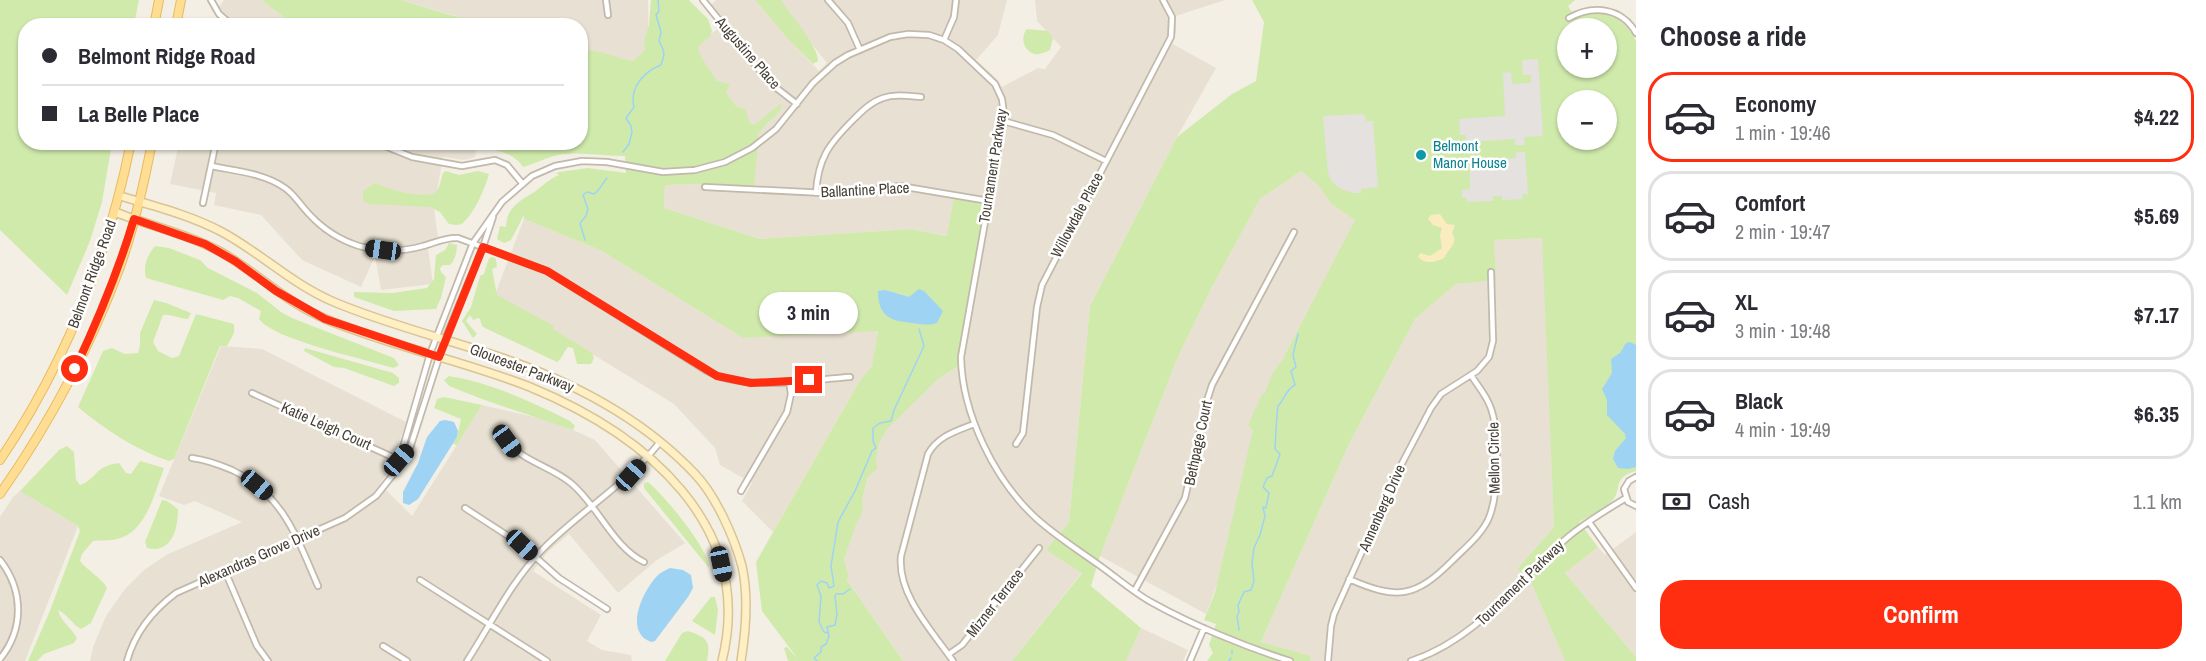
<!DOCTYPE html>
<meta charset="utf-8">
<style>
body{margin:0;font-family:"Archivo Narrow",sans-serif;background:#f2f2f3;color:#2b2b33;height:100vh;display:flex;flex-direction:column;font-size:22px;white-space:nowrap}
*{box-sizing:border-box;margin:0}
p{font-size:20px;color:#7c7c81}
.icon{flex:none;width:33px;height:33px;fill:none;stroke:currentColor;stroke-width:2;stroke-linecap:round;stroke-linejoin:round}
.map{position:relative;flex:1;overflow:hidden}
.panel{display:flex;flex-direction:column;background:#fff;width:570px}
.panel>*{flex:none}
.top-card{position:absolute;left:18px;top:18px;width:570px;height:132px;border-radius:24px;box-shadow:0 2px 4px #0004;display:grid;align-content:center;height:132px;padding:0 24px;background:#fff}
.controls{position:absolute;left:1557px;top:18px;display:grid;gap:12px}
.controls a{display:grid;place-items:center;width:60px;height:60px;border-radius:50%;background:#fff;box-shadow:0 2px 4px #0004;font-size:30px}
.end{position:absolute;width:27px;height:27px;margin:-14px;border:8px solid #ff2e11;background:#fff;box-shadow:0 0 0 3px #fff}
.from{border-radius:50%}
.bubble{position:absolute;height:42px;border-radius:21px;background:#fff;box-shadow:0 2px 4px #0004;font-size:20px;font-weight:700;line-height:42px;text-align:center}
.car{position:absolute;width:18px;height:36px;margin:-18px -9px;border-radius:8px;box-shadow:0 0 4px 2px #0007;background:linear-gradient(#222 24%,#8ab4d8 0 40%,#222 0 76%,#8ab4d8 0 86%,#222 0)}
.top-card b{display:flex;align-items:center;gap:21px;height:57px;font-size:22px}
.top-card b+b{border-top:2px solid #e1e1e2}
.top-card i{width:15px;height:15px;background:#2b2b33}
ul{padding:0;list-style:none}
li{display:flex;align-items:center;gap:18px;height:90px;margin:0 12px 9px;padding:0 12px;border:3px solid #e1e1e2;border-radius:24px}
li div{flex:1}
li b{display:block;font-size:22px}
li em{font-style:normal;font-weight:700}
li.current{border-color:#ff2e11}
li>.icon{width:54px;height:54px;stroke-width:1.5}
h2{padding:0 24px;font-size:27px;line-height:72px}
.pay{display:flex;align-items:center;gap:15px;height:66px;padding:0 24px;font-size:22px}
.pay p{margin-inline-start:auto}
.button{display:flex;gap:12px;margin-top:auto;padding:12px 24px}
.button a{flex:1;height:69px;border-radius:24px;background:#ff2e11;color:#fff;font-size:24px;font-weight:700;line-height:69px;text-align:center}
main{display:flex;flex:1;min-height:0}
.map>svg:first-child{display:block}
</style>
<main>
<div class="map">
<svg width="1636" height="661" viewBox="0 0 1636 661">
<rect width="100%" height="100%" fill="#f3efe5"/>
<path fill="#e8e1d3" d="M224,0H261L295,25H221L226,17L219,7Z
M401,0H648L649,64L581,51L580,26L487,25Z
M716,0H755L787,38L819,71L827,63L777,0H1007L998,35L976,60L997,79L1002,87L1038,68L1045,69L1061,47L1037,21L1035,0H1225L1176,16V32L1171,43L1216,68L1177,137L1090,306L1069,522L1046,550L1082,572L1012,661H903L841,571L881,434L938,379L965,362L966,347L948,236L911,229L760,239L664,208L665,185L705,184L753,186L759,136L694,51L702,41L725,23L711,5Z
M179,143H478L475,157L464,160L443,157L434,208L438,237L427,241L433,284L381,290L375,256L361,287L302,260L261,215L214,205L216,193L170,184Z
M1301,171L1319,186L1331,204L1356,220L1331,269L1206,614L1100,556L1177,359L1212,287L1260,199Z
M524,219L602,251L743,338L878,330L873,366L859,382L773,532L742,501L752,483L720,465L715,448L674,404L512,305L494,297Z
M1543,238L1554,527L1517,569L1530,580L1565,661H1310L1311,656L1261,642L1349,444L1415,319L1456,284L1495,279L1494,240Z
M221,346L262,349L406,422L391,467L380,484L412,516L482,405L543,419L573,430L595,440L685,543L657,560L618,593L569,534L548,552L533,571L601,615L587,641L602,650L631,655L632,661H90L93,647L106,616L125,589L144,570L166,555L242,522L195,501L184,505L159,496Z
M20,491L78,526L25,661H0V517L13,497Z
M1636,532V657L1565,573L1598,547L1605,555Z
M1141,628L1188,650L1183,661H1126Z"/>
<path fill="#d0eaac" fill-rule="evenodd" d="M0,0H139L134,25L26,26V142L112,143L102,202L90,241L67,295L0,230Z
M261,0H401L454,16L483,21L484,25H487H295Z
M651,0H689L708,19L712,31L710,36L700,45L698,48L701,57L717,81L730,84L726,93L737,107L746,109C748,116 747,122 753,125L757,123L780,104L782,106C778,116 767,121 761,131L757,133L759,136L754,186L705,184L665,185L664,208L760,239L911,229L947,236L955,192L993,198L966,347L965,362L938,379L887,429L879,443L876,458L877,469L868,477L862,500L863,511L855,527L844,560L848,575L847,580L903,661H788L784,648L787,647L798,659L762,611L756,562L859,382L872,366L878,331L743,338L602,251L524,219V215L511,240L504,243L497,239L500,226L506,227C506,209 518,202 531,194C540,189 548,179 559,175L556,173L559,172L588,168L626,173L625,156C605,156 583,152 563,154C549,156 537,163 523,167C515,155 502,151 488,149L485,143L580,142L581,50C599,49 616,58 633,61L645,50L644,41L649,25Z
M755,0H781C790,14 819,47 818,61L813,64L787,38Z
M1252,0H1575L1568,6L1576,18C1602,7 1623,15 1636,41V471C1611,477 1623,492 1611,502C1602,510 1589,516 1579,522L1598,547L1565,573L1636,657V661H1565L1530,580L1517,569L1554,527L1542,238L1494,240L1496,280L1456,284L1415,319L1349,444L1261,642L1311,656L1310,661H1207L1213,653L1209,645L1216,624L1204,620L1215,592L1253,430L1248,425L1262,394L1265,393L1273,372L1283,359L1355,220L1331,204L1319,186L1301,171L1260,199L1212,287L1177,359L1100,556L1091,586L1141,628L1126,661H1012L1082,573L1046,550L1069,522L1090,306L1177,137L1232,94L1256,81L1264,22ZM1568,28H1606V68H1568ZM1568,100H1606V140H1568Z
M1027,29L1048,31L1053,38L1050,50C1046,52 1040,55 1035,54C1023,51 1020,36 1027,29Z
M446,171L459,175L478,171L489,174C485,189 475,211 464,222C460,226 454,225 449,224L440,212L430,207L369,204L363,200V191L375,183C391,190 415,197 434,194L439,187L443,173Z
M449,243L457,245C457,252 455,260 450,265H443L440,268L441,272L446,277L441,298L436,309L394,311L354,297V292L392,293L427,288L434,279L436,255L445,250Z
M155,246L169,248L200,260L208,268L257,293L281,312L292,318L394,358L399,365L394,368L386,366C360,358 273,339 259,319L261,311L238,298L230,296L223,300L146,278C143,265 147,256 155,246Z
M493,257L496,259L497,267L492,269L497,295L554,326L553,329L592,353L594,358L591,364H577L573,348L568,347C563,352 563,358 557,362L485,328L482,326L480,319L478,318L473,320L470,315L466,321L477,334L473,338L462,321L471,307L480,276L484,274L489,258Z
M154,300L166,303L191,313L188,319C178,319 172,314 163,315L153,342L158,351L172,358L179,356L196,314L234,324V333L227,346H220L174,459L169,461C136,450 104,429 78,407L103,351L112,348L125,354L138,353L140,345V333Z
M305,348L393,373L399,378V383L394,386L344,368L334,367L304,351Z
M449,376C492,383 532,402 570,421L575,426L573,430C532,416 490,403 449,386L444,380Z
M444,397L482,405L457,445L453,444L457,437L461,419L434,408L437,399Z
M67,446L74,452L76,480L80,485C97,479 94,466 119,463L126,473L131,474L140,461L164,468C155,492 146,533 117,539C110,541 101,540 93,541L82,554L80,561C88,571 103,579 107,588L91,623L81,629C72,624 67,614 58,610C61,622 71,627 77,638L74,643L44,654L37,661H28L49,613L80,531L78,526L20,491L59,450Z
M648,482C663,494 710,550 709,568L644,488V483Z
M162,500L167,501L178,509C178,529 172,554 147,548L145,542Z
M711,597H715L718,610L715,635L692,621Z
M688,631C707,637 711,641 707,661H665L682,633Z"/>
<path fill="#faecbf" d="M1440,214L1447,224L1455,225L1452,233C1459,243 1448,249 1444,258C1436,262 1425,265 1418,257L1420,253L1430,256L1442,248L1440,235L1442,228L1433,225L1428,219L1431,215Z"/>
<path fill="#e4e1de" d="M1538,59L1543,136L1524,137L1525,145H1515V139L1466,142V135H1460L1459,119L1505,116L1503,73L1511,72L1512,84L1531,83V75H1523L1522,60Z
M1364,114L1366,121H1373L1378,187L1361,189V193H1353L1339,188L1331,180L1328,173L1323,116Z
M1516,152H1525L1528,194H1522L1523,199L1502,200V196H1493V201L1467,202V198H1462V190L1470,189V161L1516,158Z"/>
<path fill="#9fd3f3" d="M919,289L924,291L943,311L937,323C929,326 921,324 912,323C891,321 878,317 878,291L885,290L909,297Z
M1630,342L1636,345V467L1628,469L1618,468L1613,459L1615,451L1626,438L1625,434L1607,415V400L1602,389L1612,373L1611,359L1620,353L1626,343Z
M445,420L454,422L458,431L457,437L418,499L409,505L403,503V492L418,463L427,437L440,421Z
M670,568L683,570L691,575L693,588L688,597L655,641L651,642C623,632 643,590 658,575C661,572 666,570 670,568Z"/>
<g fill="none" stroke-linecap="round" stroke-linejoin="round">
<path stroke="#9fd3f3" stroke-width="1.5" d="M623,152L629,144L632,132L631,126L626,118L634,107C629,87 645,71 661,65C666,51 664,52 659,41L661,32L656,15L659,11L658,0
M585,240L580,223L586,216L588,209L583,195L587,192L594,194C600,190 602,184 607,178
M1239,630L1237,616L1239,612L1238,605L1244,592L1251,590L1254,581L1252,563L1254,548L1260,535L1265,516L1263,507L1266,508L1269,493L1263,487L1267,478L1272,476L1279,457L1280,454L1275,449C1276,434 1276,422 1278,406C1285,399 1285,390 1295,385L1291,371L1296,367L1293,355L1298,334
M828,633L824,632L819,622L821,596L817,585L821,581L827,583L829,588L834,586L831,566L838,522L855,491L872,451L876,448L873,441V428L880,423L891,421L894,410L924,346L919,329
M1232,654V650
M817,661L814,658L821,652V647L826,644L829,636L827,627L835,625L837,614L835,596L836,594H843L850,589
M1229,661L1231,658"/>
<defs>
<path id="street" d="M211,0L219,14L233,26
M606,0L608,15
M703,0L770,83L797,104
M828,0L848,23L860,50
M1569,18C1593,4 1622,8 1636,33
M944,40L954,17L956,0
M1003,121L1053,135L1106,161
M375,142L412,157L462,166L495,160L507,165L522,183
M211,166C235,171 264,173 285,188C295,195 301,206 310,215C323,229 340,240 359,246C380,252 402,252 423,246C435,243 445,237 458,238L547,271L707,371C747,392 806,380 850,377
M705,187L844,194L900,186L989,201
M816,193C818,158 829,144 853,120C862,111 871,102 883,98C895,94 908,96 921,97
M203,203L216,142
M252,393L399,460
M507,441C523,462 553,467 572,484C598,506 614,548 644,562
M1016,444L1023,433L1037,307L1042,285L1171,37L1172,17L1163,0
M192,458C207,460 218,464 232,470C283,494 297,538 318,586
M401,458L410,448L445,339L483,247L493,217
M1636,477L1629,481L1624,489L1628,502L1636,506
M741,491L787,412L791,394L789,381
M465,508L522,545L559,578L607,609
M1589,522L1636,588
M0,560C24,591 24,629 0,659
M225,571L257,646L268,661
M1349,579C1397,600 1415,598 1452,561C1465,548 1480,536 1488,520C1499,497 1500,430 1490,406C1486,395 1477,385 1471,375
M420,580L547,661
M1135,590L1185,498L1205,407L1212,385L1294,232
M383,646L407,661
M949,654L962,645L1039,548
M127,661C135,632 152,611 176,593L345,518L376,496L396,471L430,354L473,243L502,202L532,176L555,166L582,161L607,162L663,172L695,170L725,162L752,148L776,129L813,83L835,63L848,55L890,37L908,34L929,35L944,40L958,49L995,84L1002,99L1004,115L961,357C962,414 995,481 1037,519C1056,536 1078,550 1099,565C1116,577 1133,592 1151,602C1192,625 1246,647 1290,661
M467,661C491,624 511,582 542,550C580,511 625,486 660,442
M953,661C932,631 897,594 901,556L928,454C938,436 956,431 974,424
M1190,661L1204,628
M1328,661L1331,626L1334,614L1398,471L1431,408L1441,394L1477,371L1489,357L1493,341L1491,272
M1411,661C1478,639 1517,581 1568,537C1586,522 1606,510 1626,498"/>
<path id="secondary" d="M120,196C154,206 190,215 222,232C261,253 293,285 334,302C391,326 452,340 511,361C578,385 645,421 695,474C716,496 734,537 742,566C749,597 746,630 741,661
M115,212C150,226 188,234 221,252C258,273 286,303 328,320C394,347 464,361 530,387C644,434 756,524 722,661"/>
<path id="primary" d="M154,26L159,0
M176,26L181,0
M0,460C65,364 108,256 131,142
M0,494C49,424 90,348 120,267C134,227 144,184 152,142"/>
</defs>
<use href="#street" stroke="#c2b9ab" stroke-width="8"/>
<use href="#secondary" stroke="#d9c495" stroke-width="10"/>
<use href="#primary" stroke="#e8bb5f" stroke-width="10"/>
<use href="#street" stroke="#fff" stroke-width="4.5"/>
<use href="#secondary" stroke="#ffefc4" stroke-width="7"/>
<use href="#primary" stroke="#ffdd93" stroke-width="8"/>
</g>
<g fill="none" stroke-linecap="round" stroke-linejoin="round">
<path stroke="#ff2e11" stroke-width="8" d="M75,369C98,320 118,272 134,219L205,244L235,261L276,291L325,319L439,357L483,247L547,271L717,376L751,383L809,380"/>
</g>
<circle fill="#0f9aa8" stroke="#fff" stroke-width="2" cx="1421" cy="155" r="6"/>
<g text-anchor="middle" stroke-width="5" stroke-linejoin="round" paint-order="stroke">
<g font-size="15" fill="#463f35" stroke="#fff">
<text transform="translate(748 53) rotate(49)" y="5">Augustine Place</text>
<text transform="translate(993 166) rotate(-81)" y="5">Tournament Parkway</text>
<text transform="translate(865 190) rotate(-3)" y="5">Ballantine Place</text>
<text transform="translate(1077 215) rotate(-62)" y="5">Willowdale Place</text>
<text transform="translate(92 274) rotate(-70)" y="5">Belmont Ridge Road</text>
<text transform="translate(522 368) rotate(21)" y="5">Gloucester Parkway</text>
<text transform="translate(326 426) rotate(24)" y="5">Katie Leigh Court</text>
<text transform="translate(1198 443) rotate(-78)" y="5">Bethpage Court</text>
<text transform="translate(1494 458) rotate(-91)" y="5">Mellon Circle</text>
<text transform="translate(1382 508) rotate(-66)" y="5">Annenberg Drive</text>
<text transform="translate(259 556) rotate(-24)" y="5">Alexandras Grove Drive</text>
<text transform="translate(1520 583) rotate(-44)" y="5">Tournament Parkway</text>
<text transform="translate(995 603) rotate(-52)" y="5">Mizner Terrace</text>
</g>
<g font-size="15" fill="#0d838f" stroke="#fff" text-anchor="start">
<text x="1433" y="151">Belmont<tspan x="1433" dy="17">Manor House</tspan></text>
</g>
</g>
</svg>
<div class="controls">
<a>+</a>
<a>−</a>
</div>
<i class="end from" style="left:75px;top:369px"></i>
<i class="end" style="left:809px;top:380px"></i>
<div class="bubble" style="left:759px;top:292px;width:99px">3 min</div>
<i class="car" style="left:383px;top:250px;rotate:278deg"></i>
<i class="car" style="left:507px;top:441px;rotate:144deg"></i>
<i class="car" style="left:399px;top:460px;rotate:41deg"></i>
<i class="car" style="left:631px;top:475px;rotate:42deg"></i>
<i class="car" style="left:257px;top:485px;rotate:130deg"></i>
<i class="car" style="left:522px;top:545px;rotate:133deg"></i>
<i class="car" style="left:721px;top:564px;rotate:168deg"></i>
<div class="top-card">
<b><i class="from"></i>Belmont Ridge Road</b>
<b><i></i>La Belle Place</b>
</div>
</div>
<section class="panel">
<h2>Choose a ride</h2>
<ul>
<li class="current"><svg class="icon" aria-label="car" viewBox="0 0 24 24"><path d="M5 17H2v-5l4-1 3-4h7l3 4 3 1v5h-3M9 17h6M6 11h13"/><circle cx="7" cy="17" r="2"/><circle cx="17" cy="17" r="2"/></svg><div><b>Economy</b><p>1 min · 19:46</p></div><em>$4.22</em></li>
<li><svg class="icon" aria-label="car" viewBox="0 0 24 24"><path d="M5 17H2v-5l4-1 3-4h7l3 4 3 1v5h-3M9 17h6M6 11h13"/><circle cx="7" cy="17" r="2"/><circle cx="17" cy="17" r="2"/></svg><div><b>Comfort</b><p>2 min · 19:47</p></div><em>$5.69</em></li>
<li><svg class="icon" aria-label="car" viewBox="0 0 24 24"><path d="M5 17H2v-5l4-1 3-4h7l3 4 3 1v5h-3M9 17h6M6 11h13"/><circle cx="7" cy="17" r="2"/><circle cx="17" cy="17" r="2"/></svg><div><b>XL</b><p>3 min · 19:48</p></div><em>$7.17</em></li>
<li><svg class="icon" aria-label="car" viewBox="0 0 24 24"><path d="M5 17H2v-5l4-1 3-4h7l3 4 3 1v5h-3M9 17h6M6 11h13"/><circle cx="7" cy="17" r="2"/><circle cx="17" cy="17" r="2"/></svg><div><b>Black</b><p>4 min · 19:49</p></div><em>$6.35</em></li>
</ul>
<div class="pay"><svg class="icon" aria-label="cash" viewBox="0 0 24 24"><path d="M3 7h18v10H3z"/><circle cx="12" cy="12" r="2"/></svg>Cash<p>1.1 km</p></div>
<div class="button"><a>Confirm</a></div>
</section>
</main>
